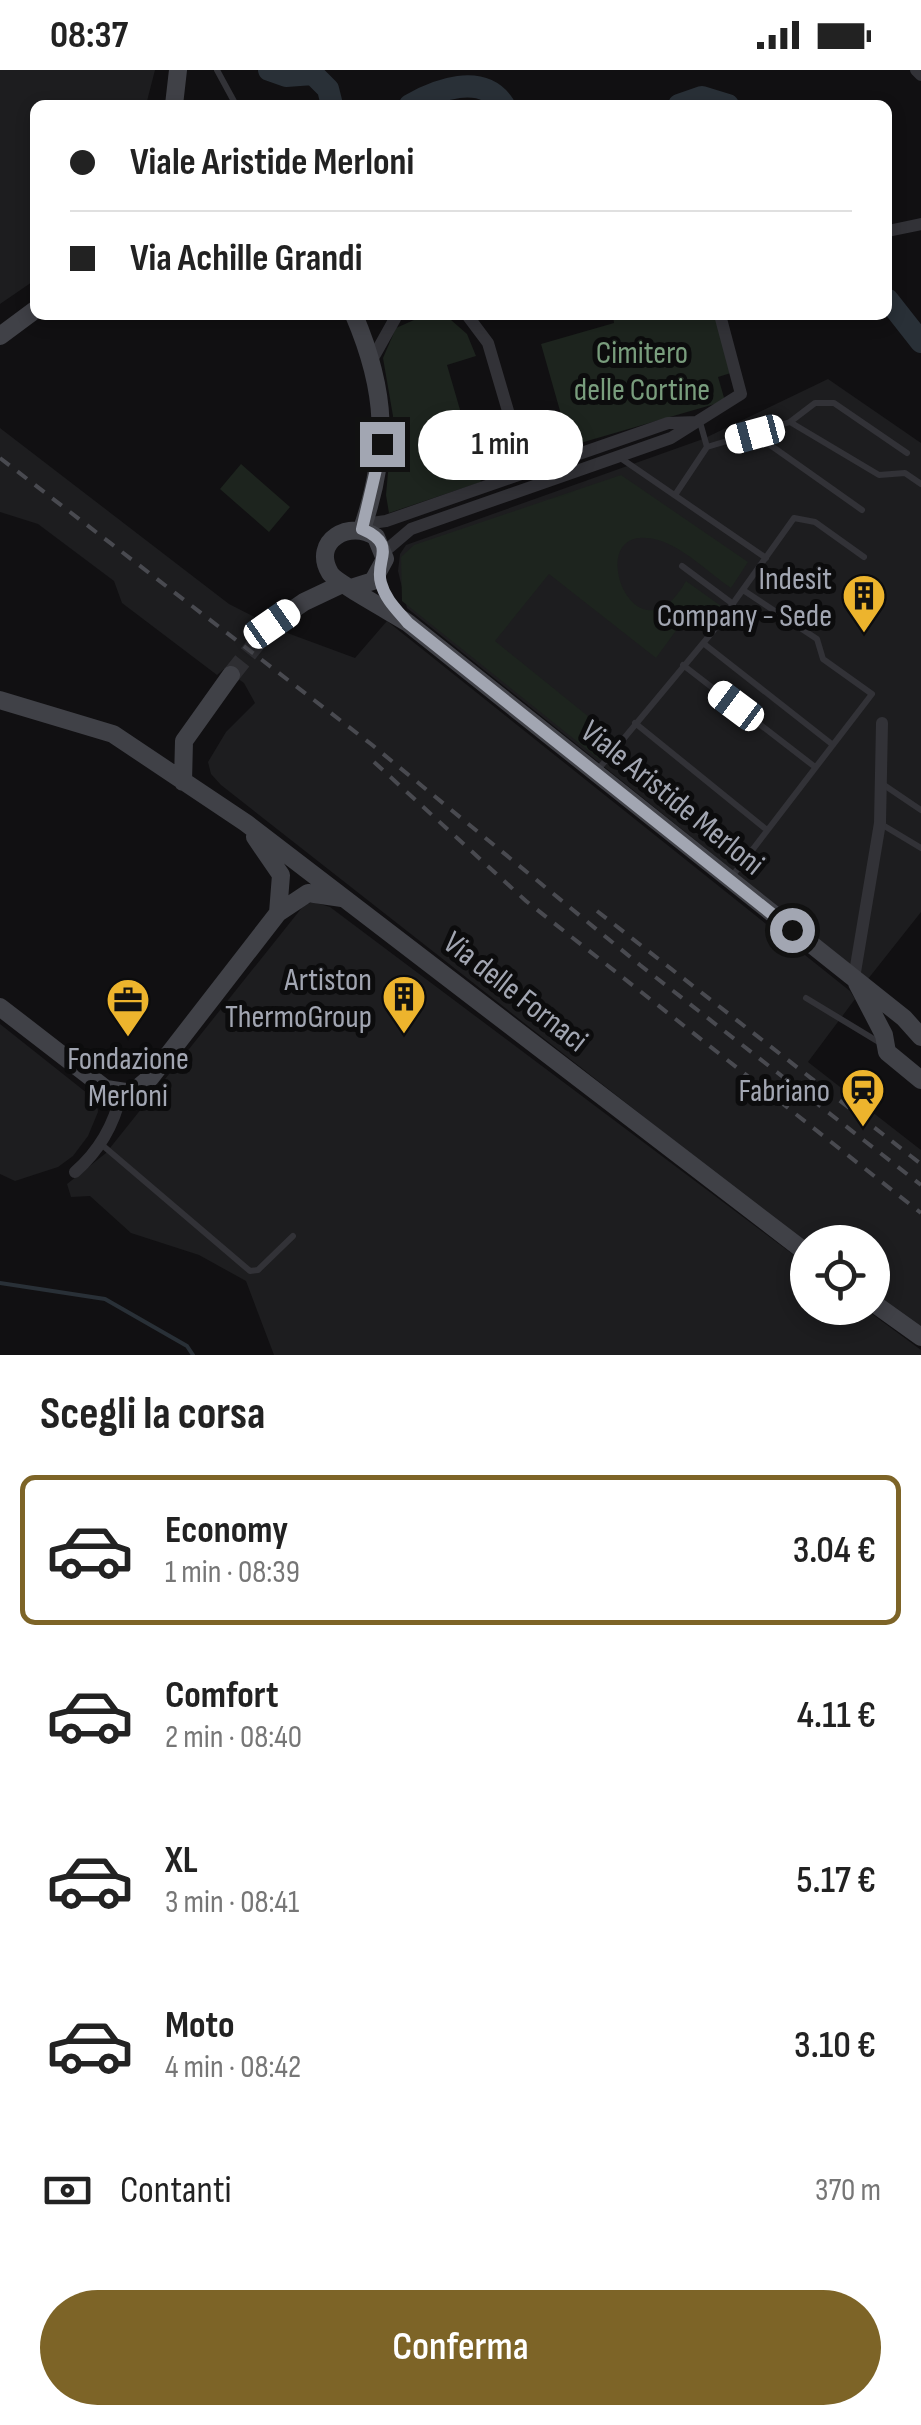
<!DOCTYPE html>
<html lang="it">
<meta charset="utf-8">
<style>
body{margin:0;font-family:"Sofia Sans Condensed",sans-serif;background:#f2f2f2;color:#222;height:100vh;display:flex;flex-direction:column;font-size:38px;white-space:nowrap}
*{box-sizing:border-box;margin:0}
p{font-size:32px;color:#767676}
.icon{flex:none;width:55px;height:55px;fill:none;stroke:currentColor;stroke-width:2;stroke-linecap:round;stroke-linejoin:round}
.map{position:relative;height:1285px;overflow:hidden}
.drawer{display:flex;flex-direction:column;background:#fff;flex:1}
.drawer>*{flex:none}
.hud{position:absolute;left:30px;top:30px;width:862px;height:220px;border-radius:15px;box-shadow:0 5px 15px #0003;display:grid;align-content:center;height:220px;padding:0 40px;background:#fff}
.controls{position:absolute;left:790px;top:1155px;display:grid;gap:20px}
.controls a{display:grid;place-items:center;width:100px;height:100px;border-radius:50%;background:#fff;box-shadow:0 5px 15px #0003;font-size:50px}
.end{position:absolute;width:45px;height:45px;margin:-22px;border:12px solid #a2a6b2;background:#111;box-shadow:0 0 0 5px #111}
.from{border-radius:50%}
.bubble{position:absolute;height:70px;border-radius:35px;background:#fff;box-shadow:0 5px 15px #0003;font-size:32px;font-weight:600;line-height:70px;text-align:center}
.car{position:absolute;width:30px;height:60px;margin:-30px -15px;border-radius:12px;box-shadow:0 0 8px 2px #0007;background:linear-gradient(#fff 24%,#345 0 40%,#fff 0 76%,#345 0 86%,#fff 0)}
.hud b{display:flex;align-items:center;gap:35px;height:95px;font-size:38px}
.hud b+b{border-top:2px solid #e0e0e0}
.hud i{width:25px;height:25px;background:#222}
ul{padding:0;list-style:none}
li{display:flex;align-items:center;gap:30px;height:150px;margin:0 20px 15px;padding:0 20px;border:5px solid transparent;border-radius:15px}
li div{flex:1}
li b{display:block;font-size:38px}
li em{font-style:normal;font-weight:600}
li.active{border-color:#7d6427}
li>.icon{width:90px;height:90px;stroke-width:1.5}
h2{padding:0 40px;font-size:45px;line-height:120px}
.pay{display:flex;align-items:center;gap:25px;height:110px;padding:0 40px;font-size:38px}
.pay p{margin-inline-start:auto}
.primary-button{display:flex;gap:20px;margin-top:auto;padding:20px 40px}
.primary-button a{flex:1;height:115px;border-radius:60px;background:#7d6427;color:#fff;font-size:40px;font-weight:600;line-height:115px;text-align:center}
.status{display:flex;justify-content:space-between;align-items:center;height:70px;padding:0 50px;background:#fff;direction:ltr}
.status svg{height:28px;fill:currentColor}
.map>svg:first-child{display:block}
</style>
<div class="status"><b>08:37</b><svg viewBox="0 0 49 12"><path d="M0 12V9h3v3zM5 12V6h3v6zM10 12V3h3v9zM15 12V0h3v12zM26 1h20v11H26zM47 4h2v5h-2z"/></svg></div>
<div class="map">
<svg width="921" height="1285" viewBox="0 0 921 1285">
<rect width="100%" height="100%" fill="#111012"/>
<path fill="#1d1d1f" d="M0,0H155L146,35H35V210L0,234Z
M828,309L921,373V842L868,909L407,538L398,501L400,484L406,475L703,369Z
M0,358L229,534L282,561L355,588L387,551L850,921L855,929L808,992L921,1080V1260L873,1224L872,1172L807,1175L221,715L211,704L208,692L226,662L255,633L244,613L224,599L217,605L122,533L114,511L38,454L0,442Z
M313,832L330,837L807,1195L808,1238H864L921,1280V1285H274L246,1211L199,1185L131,1163L90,1126L71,1127L67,1114L106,1083L304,835Z
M0,954L97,1031L98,1042L88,1066L73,1086L58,1097L15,1111L0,1104Z"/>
<path fill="#1d241e" d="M613,245H717L734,302L718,307L725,331L570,376L541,274L614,253Z
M423,246L451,250L467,264L476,286L447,295L481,412L389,443L386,425L393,346L383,288L396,258Z
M241,394L290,437L269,462L220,419Z
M621,405L748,492L731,518C709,503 683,477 658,470C577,447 634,603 686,511L721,536L705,560L686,547L656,588L549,504L495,571L615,668L599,689L402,531L401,487L414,475Z"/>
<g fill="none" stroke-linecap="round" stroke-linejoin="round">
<path stroke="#293037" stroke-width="4" d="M0,1213L105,1229L187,1276L193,1285"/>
<path stroke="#293037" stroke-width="22" d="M269,0L286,6L313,4L328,19L332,35
M410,35C436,20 482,2 504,35
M679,35L702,27L728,35
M888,230L921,272"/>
<path stroke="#2e2e32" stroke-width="18" stroke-dasharray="18 9" stroke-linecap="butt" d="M231,605L272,554"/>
<path stroke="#323237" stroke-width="6" d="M217,0L236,35
M700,352L707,377
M790,352L815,333H834L907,383
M756,365L862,440
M619,387L766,488
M675,425L707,377L790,352L879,405L905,403L921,414
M682,496L733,534
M703,573L833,675
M683,595L815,697
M635,653L767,760
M596,702L714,560L794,448L815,452L864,487
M881,713L921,740
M881,754L921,778
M730,809L872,624L823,589L817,569L743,520
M806,928L882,974
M101,1074L250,1201L258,1200L293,1166"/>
<path stroke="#323237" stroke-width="12" d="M916,0L921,5
M888,161L921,154
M467,245L488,273L526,402
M373,288L397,245
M364,454L386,451L668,353L697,352
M384,482L411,459L671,368L741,324L720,245
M854,908L880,753L882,653
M75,1102C99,1081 114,1055 121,1024"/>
<path stroke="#404147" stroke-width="18" d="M174,35L178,0
M354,245C387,322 389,379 362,459
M0,266L35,240
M354,517L373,511L385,489L376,467C350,449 311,471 330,503C335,512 394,544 408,553L904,948L921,967
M272,554L304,532L342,514
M0,630L113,664L246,753L808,1184
M183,712L184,671L231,605
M255,767L281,805L278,843
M857,913L884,965L887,982L921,1010
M0,937L106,1019L132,1023L151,1007L278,843L308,823L342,828
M872,1232L921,1267"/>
<path stroke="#494a50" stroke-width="4" stroke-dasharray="12 10" stroke-linecap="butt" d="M0,388L371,674L640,895L921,1115
M374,692L526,831L921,1143
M597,841L921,1094"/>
</g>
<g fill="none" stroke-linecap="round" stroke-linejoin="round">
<path stroke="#a2a6b2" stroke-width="12" d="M382,374L362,459C399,475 374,490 381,513C385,529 397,540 408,553L792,860"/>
</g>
<defs>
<symbol id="building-pin" viewBox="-11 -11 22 30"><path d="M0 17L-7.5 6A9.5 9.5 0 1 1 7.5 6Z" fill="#edb42d" stroke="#0c0c0d"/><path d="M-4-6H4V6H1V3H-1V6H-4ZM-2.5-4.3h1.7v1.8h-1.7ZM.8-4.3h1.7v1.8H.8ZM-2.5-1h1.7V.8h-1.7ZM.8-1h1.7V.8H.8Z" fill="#111"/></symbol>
<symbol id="office-pin" viewBox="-11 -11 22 30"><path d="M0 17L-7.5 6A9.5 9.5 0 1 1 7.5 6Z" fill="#edb42d" stroke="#0c0c0d"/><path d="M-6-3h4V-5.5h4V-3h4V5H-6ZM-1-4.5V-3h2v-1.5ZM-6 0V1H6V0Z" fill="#111"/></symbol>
<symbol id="station-pin" viewBox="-11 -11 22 30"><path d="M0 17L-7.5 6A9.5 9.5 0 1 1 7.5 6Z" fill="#edb42d" stroke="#0c0c0d"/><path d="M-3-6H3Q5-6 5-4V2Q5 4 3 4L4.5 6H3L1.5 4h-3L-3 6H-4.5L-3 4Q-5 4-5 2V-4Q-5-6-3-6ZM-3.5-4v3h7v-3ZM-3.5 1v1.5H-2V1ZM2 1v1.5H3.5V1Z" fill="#111"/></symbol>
</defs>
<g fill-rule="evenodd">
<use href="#building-pin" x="839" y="501" width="50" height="68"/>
<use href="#building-pin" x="379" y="902" width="50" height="68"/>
<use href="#office-pin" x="103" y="905" width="50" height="68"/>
<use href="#station-pin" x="838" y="995" width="50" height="68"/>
</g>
<g text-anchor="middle" stroke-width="10" stroke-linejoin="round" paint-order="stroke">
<g font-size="32" fill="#799d7d" stroke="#0c0c0d">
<text x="642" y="293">Cimitero<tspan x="642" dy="37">delle Cortine</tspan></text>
</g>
<g font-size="32" fill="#a2a6b2" stroke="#0c0c0d" text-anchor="end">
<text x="832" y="519">Indesit<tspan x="832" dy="37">Company - Sede</tspan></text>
<text x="372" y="920">Artiston<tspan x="372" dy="37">ThermoGroup</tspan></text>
<text x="128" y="999" text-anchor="middle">Fondazione<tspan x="128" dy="37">Merloni</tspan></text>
<text x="830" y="1031">Fabriano</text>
</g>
<g font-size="32" fill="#a2a6b2" stroke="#0c0c0d">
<text transform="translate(673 727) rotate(39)" y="11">Viale Aristide Merloni</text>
<text transform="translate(516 921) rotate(38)" y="11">Via delle Fornaci</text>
</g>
</g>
</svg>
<div class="controls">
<a><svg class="icon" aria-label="locate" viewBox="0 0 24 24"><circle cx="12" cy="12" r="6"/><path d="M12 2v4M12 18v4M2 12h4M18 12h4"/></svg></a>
</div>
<i class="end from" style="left:792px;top:860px"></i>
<i class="end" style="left:382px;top:374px"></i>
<div class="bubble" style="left:418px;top:340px;width:165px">1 min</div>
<i class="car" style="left:755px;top:364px;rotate:255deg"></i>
<i class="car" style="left:272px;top:554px;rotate:55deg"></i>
<i class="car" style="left:736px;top:636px;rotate:307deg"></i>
<div class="hud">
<b><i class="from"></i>Viale Aristide Merloni</b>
<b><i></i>Via Achille Grandi</b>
</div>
</div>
<section class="drawer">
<h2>Scegli la corsa</h2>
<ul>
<li class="active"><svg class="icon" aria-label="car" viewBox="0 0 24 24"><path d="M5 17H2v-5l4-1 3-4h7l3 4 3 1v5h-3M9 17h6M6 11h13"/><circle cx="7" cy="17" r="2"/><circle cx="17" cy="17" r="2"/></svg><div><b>Economy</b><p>1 min · 08:39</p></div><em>3.04 €</em></li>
<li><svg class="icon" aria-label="car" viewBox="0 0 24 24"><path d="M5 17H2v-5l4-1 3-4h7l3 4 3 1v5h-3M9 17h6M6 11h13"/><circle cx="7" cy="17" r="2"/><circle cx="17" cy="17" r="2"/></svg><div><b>Comfort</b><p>2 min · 08:40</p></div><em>4.11 €</em></li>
<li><svg class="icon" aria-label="car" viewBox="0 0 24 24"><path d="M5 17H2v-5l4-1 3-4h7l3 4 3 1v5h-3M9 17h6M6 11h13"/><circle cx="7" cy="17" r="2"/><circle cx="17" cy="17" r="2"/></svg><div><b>XL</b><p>3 min · 08:41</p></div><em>5.17 €</em></li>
<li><svg class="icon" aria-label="car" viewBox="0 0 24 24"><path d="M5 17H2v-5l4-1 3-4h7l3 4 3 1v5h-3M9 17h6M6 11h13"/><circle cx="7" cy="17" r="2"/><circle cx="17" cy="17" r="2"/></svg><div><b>Moto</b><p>4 min · 08:42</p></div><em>3.10 €</em></li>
</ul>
<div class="pay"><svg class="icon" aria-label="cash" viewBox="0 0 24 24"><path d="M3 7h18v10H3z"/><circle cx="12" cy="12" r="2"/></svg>Contanti<p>370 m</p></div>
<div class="primary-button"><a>Conferma</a></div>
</section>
